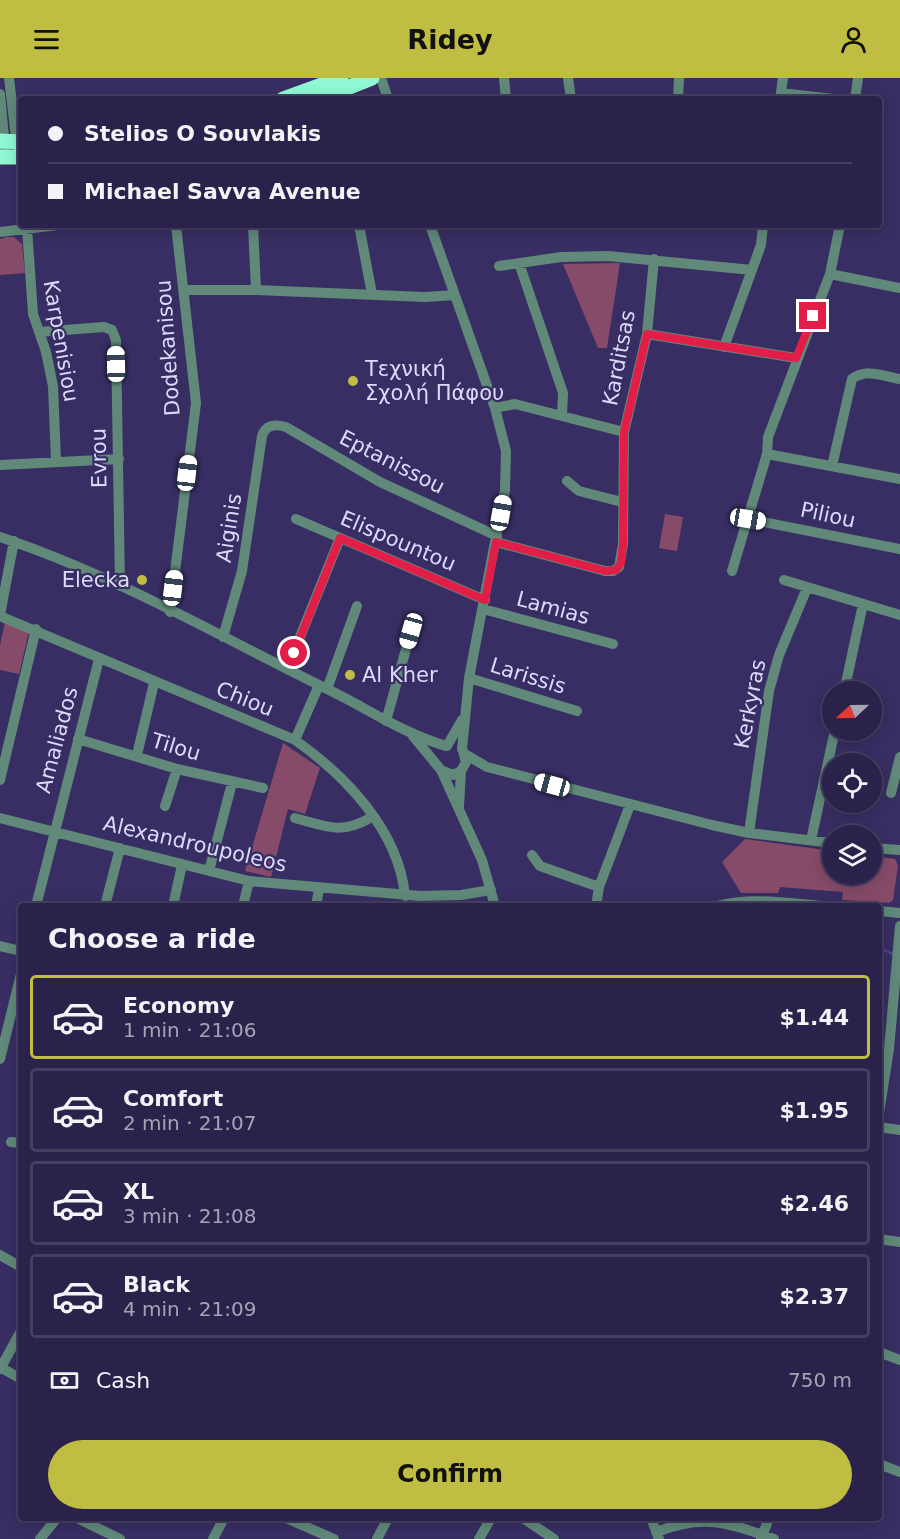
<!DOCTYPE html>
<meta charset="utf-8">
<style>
body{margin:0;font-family:"DejaVu Sans",sans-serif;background:#322a51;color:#f1f3f6;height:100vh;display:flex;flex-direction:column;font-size:22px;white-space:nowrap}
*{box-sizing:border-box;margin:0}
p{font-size:20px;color:#a5a4b5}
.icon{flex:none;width:33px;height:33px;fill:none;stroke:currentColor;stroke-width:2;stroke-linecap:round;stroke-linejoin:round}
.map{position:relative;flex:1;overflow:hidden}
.side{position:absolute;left:18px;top:825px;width:864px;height:618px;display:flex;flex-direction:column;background:#2a224a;border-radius:6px;box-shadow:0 3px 15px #0003,0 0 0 2px #463f62}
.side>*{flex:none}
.top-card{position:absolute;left:18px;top:18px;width:864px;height:132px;border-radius:6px;box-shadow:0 3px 15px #0003,0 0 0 2px #463f62;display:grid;align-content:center;height:132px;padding:0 30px;background:#2a224a}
.needle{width:39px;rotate:248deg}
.controls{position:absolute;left:822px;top:603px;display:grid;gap:12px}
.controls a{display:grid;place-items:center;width:60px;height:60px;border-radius:50%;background:#2a224a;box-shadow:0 3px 15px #0003,0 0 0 2px #463f62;font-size:30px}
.end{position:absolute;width:27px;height:27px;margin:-14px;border:8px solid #e11d48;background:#fff;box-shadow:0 0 0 3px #fff}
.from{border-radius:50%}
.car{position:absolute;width:18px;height:36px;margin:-18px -9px;border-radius:8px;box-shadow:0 0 4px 2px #0007;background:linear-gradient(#fff 24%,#345 0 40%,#fff 0 76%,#345 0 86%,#fff 0)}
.top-card b{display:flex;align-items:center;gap:21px;height:57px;font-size:22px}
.top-card b+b{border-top:2px solid #463f62}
.top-card i{width:15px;height:15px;background:#f1f3f6}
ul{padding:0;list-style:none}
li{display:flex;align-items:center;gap:18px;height:84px;margin:0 12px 9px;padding:0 18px;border:3px solid #463f62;border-radius:6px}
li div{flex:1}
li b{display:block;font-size:22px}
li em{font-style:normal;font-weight:600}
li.on{border-color:#bfbe42}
li>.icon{width:54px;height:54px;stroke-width:1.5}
h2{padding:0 30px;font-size:27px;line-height:72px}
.pay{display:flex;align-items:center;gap:15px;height:66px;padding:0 30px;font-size:22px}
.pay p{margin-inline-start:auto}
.action{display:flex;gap:12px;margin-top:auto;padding:12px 30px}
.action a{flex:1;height:69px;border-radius:36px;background:#bfbe42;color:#111;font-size:24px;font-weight:600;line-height:69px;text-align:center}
header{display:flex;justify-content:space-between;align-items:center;height:78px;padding:0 30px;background:#bfbe42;color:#111;font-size:27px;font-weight:600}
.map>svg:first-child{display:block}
</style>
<header><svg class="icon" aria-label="menu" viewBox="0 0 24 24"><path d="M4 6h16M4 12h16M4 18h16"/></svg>Ridey<svg class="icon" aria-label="person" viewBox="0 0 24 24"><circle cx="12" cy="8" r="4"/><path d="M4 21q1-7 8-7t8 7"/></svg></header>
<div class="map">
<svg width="900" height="1461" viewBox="0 0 900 1461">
<rect width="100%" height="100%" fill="#382e63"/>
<path fill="#864b69" d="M6,159H14L22,166L25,195L0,197V161Z
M620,185L607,270H598L563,186Z
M665,436L683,439L677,473L659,470Z
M5,544L29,554L19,596L0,592V567Z
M283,665L320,690L305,736L288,731L271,799L245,793Z
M745,761L832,773V796H872V778L895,781L898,788L893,822L889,825L842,822L843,814L780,809L778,815H741L722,784Z"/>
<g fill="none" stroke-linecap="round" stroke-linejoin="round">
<path stroke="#54478e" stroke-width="2" d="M879,870L893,876"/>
<path stroke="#60897a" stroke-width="10" d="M9,0L17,68
M381,0L388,21
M504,0L506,21
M568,0L571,21
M781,15L833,21
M0,16L5,70
M678,21L679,0
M780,21L783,0
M855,21L858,0
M253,147L256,212
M359,147L372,216
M430,147L495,330L506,373L505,412L469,600L462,671
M27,150L33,236L46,274L53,308L56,383
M0,154L58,147
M519,185L563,315L562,338
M499,188L561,179L608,178L752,192
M830,196L900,210
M184,212H256L425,219L455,217
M39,254L104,249L112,252L116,262L120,508
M647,256L796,280
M724,269L761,167L763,147
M495,330L515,326L624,354
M767,376L900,401
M0,387L119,381
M832,388L852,301C866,290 884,298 900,301
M567,403L579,413L622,424
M296,441L485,522
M748,441L900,471
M0,459C114,497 219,558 327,611C367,630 402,655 446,668
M496,464L605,493H613L619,489L623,466L624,354L647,256L654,181
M732,493L767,376L768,359L830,196L840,147
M784,502L900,537
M483,531L613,566
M170,534L196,325L176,147
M0,537L14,463
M0,538L295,662C346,698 399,753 405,818
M223,559L242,493L262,358C266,346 275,346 286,349L380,404L497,458
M287,591L340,460
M469,600L577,633
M327,611L357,528
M844,614L863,526
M386,643L411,553
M413,658L441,692L482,782L495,828
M78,661L177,691L263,710
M295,662L319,607
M447,668L462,642
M465,676L487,689L712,747L749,755L832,765
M137,677L154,605
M441,692L453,697L461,693L466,684L463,673
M0,702L36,551
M891,715L900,679
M165,728L177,691
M459,729L461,693
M0,740L249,803L420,818L461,817L491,812
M295,740C328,749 341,757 372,739
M749,755L769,613L779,577L807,510
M811,762L835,652
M872,770L900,772
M532,777L540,788L599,809
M209,793L232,705
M36,828L99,581
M105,828L120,770
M173,828L182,787
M243,828L249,803
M316,828L319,811
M596,828L599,809L630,727
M717,828C752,819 786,825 822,828
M879,833L900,835
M0,868L21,873
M0,981L21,896
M879,1035L889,971L900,848
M879,1049L900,1052
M11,1064L21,1065
M879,1161L900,1164
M0,1177L21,1189
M879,1274L900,1282
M0,1289L21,1301
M0,1291L21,1253
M879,1386L900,1394
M77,1440L120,1461
M286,1440L334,1461
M523,1440L554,1461
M651,1440L659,1461
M656,1454C705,1436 726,1444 774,1461
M40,1461L57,1440
M213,1461L224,1440
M377,1461L388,1440
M479,1461L491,1440
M761,1461L769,1440"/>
<path stroke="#8ef9d3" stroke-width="15" d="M283,21L341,0
M319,21L372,0
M0,63L21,64
M0,79H21"/>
</g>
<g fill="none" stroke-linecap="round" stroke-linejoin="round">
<path stroke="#e11d48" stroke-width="8" d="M294,575L340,460L485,522L496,464L605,493L616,492L621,485L623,466L624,354L647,256L796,280L813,238"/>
</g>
<g fill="#bfbe42" stroke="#382e63" stroke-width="2">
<circle cx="353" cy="303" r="6"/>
<circle cx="142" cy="502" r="6"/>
<circle cx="350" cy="597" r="6"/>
</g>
<g text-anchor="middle" stroke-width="4.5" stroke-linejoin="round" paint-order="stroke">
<g font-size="21" fill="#dcdafa" stroke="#382e63">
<text transform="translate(61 263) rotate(80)" y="7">Karpenisiou</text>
<text transform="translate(168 270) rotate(-94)" y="7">Dodekanisou</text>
<text transform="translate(619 280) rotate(-79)" y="7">Karditsas</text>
<text transform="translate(99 380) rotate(-91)" y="7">Evrou</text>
<text transform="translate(392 384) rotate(27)" y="7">Eptanissou</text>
<text transform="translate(828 437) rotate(12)" y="7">Piliou</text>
<text transform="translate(229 450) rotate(-81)" y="7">Aiginis</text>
<text transform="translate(398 463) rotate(23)" y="7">Elispountou</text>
<text transform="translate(553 530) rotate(15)" y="7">Lamias</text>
<text transform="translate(528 598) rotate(17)" y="7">Larissis</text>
<text transform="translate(245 621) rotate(22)" y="7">Chiou</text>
<text transform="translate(750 626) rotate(-79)" y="7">Kerkyras</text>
<text transform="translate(57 662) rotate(-75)" y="7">Amaliados</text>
<text transform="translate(176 669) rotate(17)" y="7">Tilou</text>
<text transform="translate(195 766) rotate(13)" y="7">Alexandroupoleos</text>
</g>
<g font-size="21" fill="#dcdafa" stroke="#382e63" text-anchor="start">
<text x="365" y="298">Τεχνική<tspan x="365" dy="24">Σχολή Πάφου</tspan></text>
<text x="130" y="509" text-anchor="end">Elecka</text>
<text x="362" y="604">Al Kher</text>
</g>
</g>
</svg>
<div class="controls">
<a><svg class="needle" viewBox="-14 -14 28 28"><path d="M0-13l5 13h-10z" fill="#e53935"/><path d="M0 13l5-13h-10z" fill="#a5a4b5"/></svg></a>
<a><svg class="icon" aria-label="locate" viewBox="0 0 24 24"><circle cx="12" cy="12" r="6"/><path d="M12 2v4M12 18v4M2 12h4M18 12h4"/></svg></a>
<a><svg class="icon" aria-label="layers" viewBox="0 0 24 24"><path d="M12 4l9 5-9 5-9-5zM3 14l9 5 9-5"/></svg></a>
</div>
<i class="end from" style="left:294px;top:575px"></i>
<i class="end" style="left:813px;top:238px"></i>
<i class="car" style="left:116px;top:286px;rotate:359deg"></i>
<i class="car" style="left:187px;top:395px;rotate:7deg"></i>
<i class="car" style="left:501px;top:435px;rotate:10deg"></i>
<i class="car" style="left:748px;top:441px;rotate:100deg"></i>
<i class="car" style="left:173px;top:510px;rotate:7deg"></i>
<i class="car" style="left:411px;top:553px;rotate:196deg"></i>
<i class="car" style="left:552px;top:707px;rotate:285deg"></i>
<div class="top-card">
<b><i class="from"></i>Stelios O Souvlakis</b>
<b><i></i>Michael Savva Avenue</b>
</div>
<section class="side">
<h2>Choose a ride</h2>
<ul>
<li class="on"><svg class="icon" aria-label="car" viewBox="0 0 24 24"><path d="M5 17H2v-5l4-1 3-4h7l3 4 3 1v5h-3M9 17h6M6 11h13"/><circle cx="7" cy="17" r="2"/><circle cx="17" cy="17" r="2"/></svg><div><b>Economy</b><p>1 min · 21:06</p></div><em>$1.44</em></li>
<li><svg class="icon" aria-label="car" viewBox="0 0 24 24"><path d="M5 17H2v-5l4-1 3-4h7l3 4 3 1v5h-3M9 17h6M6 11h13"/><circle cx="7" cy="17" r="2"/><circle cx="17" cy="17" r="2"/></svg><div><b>Comfort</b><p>2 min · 21:07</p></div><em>$1.95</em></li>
<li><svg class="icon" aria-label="car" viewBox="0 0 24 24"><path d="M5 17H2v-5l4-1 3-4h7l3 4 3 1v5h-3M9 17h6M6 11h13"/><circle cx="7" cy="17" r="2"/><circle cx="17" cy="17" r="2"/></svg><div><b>XL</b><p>3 min · 21:08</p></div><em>$2.46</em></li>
<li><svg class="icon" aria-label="car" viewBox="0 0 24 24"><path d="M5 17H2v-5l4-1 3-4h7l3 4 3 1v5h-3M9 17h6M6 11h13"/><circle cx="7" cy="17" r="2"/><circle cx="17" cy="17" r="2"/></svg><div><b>Black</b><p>4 min · 21:09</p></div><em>$2.37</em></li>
</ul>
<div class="pay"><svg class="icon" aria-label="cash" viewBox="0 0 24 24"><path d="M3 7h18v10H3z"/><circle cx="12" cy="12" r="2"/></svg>Cash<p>750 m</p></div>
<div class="action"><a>Confirm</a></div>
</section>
</div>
